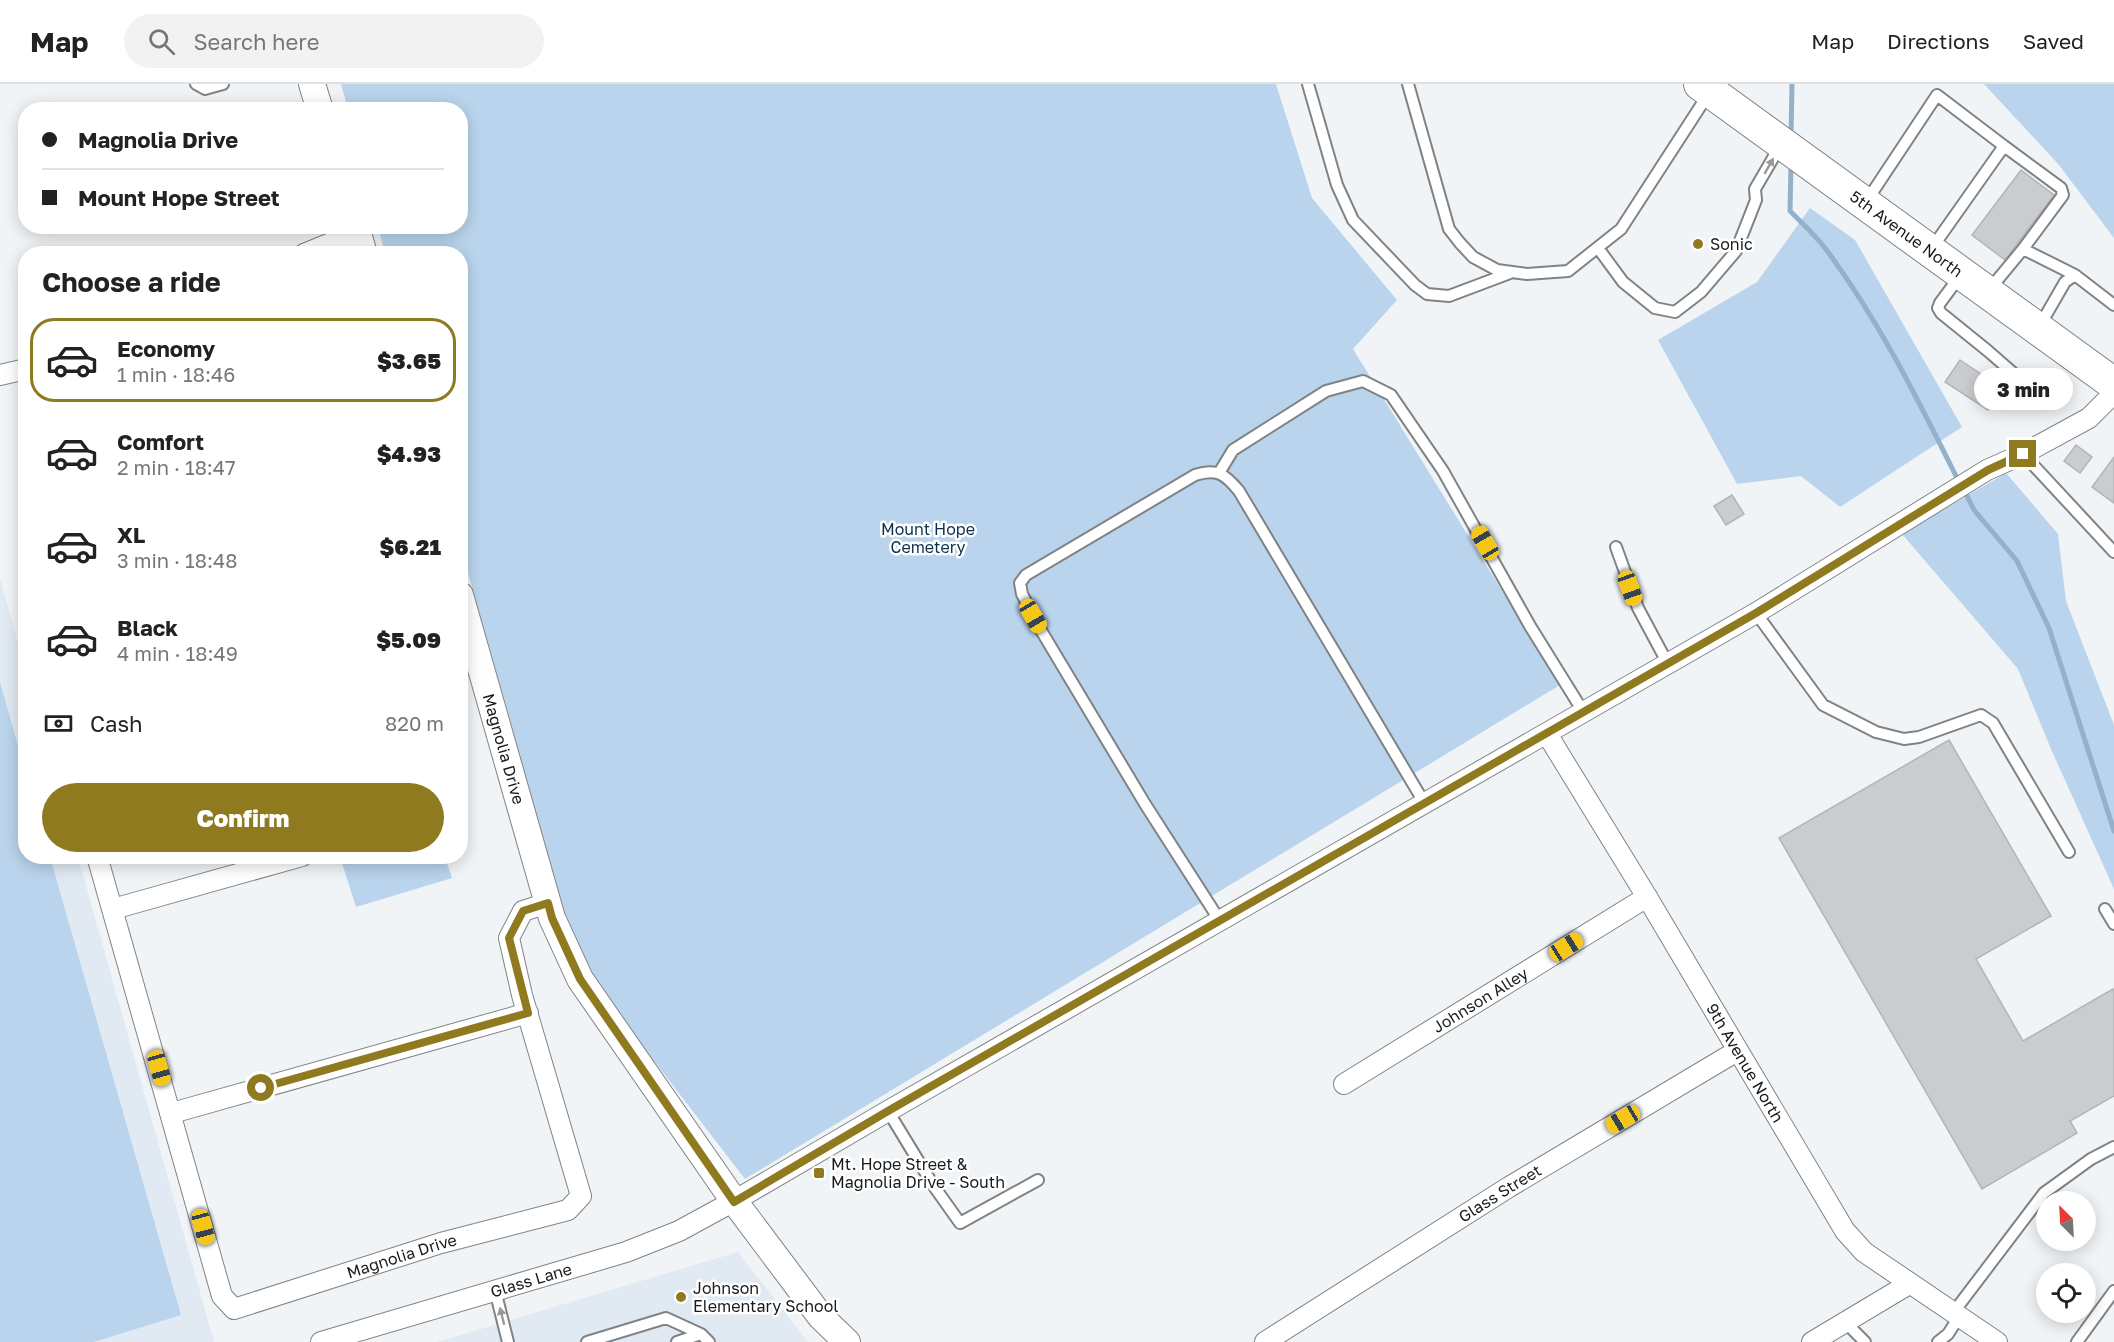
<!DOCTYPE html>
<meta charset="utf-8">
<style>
body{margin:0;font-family:"Golos Text",sans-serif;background:#f2f2f2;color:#222;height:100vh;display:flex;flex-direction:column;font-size:22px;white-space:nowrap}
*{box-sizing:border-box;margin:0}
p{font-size:20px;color:#767676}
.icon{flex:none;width:33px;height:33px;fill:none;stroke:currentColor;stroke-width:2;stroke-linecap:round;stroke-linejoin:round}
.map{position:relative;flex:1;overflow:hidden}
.panel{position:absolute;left:18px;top:162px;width:450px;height:618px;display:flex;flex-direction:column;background:#fff;border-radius:24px;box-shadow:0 3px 15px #0003}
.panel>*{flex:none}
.top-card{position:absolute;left:18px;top:18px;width:450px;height:132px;border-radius:24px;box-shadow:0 3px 15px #0003;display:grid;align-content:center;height:132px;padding:0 24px;background:#fff}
.needle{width:39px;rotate:336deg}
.fabs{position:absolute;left:2036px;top:1107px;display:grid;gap:12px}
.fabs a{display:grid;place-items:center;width:60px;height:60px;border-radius:50%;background:#fff;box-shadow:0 3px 15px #0003;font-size:30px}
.end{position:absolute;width:27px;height:27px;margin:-14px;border:8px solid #8f7a20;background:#fff;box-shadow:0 0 0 3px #fff}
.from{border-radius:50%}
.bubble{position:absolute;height:42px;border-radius:21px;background:#fff;box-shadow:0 3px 15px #0003;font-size:20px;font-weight:800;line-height:42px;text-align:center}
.car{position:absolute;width:18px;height:36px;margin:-18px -9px;border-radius:8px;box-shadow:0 0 4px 2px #0007;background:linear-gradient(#f5c518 24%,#345 0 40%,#f5c518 0 76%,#345 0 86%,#f5c518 0)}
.top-card b{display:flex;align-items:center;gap:21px;height:57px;font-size:22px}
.top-card b+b{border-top:2px solid #e0e0e0}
.top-card i{width:15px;height:15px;background:#222}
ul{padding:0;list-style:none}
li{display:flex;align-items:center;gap:18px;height:84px;margin:0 12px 9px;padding:0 12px;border:3px solid transparent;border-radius:24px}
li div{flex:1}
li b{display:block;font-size:22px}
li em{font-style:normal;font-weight:800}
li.active{border-color:#8f7a20}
li>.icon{width:54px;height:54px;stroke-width:1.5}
h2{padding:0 24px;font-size:27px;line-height:72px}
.pay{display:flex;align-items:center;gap:15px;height:66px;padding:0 24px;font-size:22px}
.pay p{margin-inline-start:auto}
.action{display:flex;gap:12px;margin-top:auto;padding:12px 24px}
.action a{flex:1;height:69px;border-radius:36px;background:#8f7a20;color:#fff;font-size:24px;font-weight:800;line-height:69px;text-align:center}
header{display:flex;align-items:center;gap:36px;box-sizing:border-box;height:84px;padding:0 30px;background:#fff;border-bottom:2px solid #e0e0e0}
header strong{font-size:28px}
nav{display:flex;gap:33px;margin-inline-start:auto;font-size:21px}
.search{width:420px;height:54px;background:#f2f2f2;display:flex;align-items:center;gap:15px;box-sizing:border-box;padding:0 21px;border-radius:33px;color:#767676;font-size:22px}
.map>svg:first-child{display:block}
</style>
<header>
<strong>Map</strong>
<div class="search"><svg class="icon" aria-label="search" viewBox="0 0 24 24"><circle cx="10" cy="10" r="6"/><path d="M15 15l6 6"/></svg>Search here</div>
<nav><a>Map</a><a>Directions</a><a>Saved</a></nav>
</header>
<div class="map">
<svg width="2114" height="1258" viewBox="0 0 2114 1258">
<rect width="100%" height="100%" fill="#f1f4f6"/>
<path fill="#e1eaf2" d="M0,494L25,585L26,772L78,773L214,1258H0Z
M738,1168L808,1258H437Z"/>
<path fill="#b9d4ec" d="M341,0H1276L1312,114L1397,216L1353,265L1560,601L745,1095L564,860L461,461L460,170L385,169L378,143L460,142V26L348,25Z
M1984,0H2114V154L2059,81Z
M1810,124L1855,156L1962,343L1840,423L1801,392L1737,400L1658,256L1757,198Z
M2006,389L2058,450L2066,517L2114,641V805L2051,665L2018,585L1902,450Z
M0,598L25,687L26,772L50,773L181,1231L94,1258H0Z
M352,772L445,773L452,794L356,823L341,776Z"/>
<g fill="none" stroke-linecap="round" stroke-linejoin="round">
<path stroke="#94b1cb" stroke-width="5" d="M1791,52L1792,0
M1791,79L1790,127C1802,139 1815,151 1825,164C1879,236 1919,318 1959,398
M1964,406L1974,426L2017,477L2049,544L2114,747"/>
</g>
<path fill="#cacccf" stroke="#b2b5b7" stroke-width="1.5" d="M2021,86L2054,111L2005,176L1972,151Z
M1960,276L2002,304L1988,326L1945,298Z
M2076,361L2092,373L2080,389L2064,377Z
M2114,373V419L2092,403Z
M1732,411L1744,430L1726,441L1714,422Z
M1949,656L2051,832L1976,875L2023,957L2113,905L2114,906V1012L2070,1037L2077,1049L1982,1105L1779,754Z"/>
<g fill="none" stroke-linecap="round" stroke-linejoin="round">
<defs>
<path id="service" d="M196,0L205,5L223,0
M1308,0L1337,101L1353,136L1415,201L1427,210L1449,212L1510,189
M1408,0L1449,145L1460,159L1473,173L1497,186L1527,190L1568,187L1621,145L1709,9
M1866,118L1937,11L2004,62
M1598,164L1623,198L1655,224L1675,228L1701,208L1736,167L1756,116L1755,105L1780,62
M1932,164L2004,62L2061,104L2063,111L2023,165
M1960,192L1940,219L1938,224L1941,229L1988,267L2028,302
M1989,206L2023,165L2075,191
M2039,243L2065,198L2075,191L2114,221
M2023,370L2114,468
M1219,389L1233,366L1326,307L1363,297L1391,311L1443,387L1530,542L1584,629
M1616,463L1638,524L1668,580
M1756,529L1823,621L1876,648L1904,655L1919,653L1981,631L1993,639L2069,768
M2105,825L2114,840
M1220,837L1145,720L1039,543L1022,510L1020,499L1026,491L1195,391C1217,384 1225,390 1239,407L1425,720
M888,1027L933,1101L960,1139L1038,1096
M495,1206L508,1258
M1953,1229L2044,1109L2091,1075L2114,1063
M1845,1238L1865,1258
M587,1258L666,1234L701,1250
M677,1258L701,1250L709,1258
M1938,1258L1948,1250L1959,1233
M2077,1258L2114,1207"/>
<g id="minor">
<path d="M304,170L358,148"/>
<path d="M0,291L26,285"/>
<path id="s1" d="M1547,650L1647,813L1845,1147L1864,1168L1997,1258"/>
<path id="s2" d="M97,772L222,1212L234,1225L441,1159L568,1126L581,1112L522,911L509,854L523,827L548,819"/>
<path d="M113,825L302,772"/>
<path id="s3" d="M1344,1000L1647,813"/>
<path d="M172,1029L528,929"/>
<path id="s4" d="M321,1258L626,1168L679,1147L734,1117L888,1027L1756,529L1987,386L2023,370L2089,334L2114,309"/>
<path id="s5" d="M1265,1258L1509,1103L1737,967"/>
<path d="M1812,1258L1909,1200"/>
</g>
<g id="tertiary">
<path d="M312,0L320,26"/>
<path d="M356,142L364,170"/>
<path id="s6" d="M460,511L552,834L580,895L734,1117L821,1233L847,1258"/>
</g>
<g id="primary">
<path id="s7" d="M1700,0L2114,300"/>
</g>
</defs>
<use href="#service" stroke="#808385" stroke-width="14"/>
<use href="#minor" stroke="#808385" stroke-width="22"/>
<use href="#tertiary" stroke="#808385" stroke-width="28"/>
<use href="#primary" stroke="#808385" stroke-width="34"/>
<use href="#service" stroke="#fff" stroke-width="10"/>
<use href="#minor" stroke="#fff" stroke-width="20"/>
<use href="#tertiary" stroke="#fff" stroke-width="26"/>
<use href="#primary" stroke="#fff" stroke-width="32"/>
</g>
<defs><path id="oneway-solid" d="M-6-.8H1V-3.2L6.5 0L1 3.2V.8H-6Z" transform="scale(1.5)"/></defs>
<g fill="#989898">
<use href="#oneway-solid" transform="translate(1769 82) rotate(-60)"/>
<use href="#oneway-solid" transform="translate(502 1232) rotate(-104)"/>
</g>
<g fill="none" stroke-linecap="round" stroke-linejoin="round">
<path stroke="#8f7a20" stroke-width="8" d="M261,1004L528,929L509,854L523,827L548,819L552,834L580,895L734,1118L888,1027L1756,529L1988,386L2023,370"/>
</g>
<g fill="#8f7a20" stroke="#fff" stroke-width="2">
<circle cx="1698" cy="160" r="6"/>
<rect x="813" y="1083" width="12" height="12" rx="3"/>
<circle cx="681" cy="1213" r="6"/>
</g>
<g text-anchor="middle" stroke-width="5" stroke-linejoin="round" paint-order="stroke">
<g font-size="16" fill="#191a1b" stroke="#fff">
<text dy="6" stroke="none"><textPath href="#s7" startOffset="255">5th Avenue North</textPath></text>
<text dy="6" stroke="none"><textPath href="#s6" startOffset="160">Magnolia Drive</textPath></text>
<text dy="6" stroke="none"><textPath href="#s3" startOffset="160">Johnson Alley</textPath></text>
<text dy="6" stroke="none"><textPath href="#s1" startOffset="384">9th Avenue North</textPath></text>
<text dy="6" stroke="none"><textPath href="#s5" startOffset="278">Glass Street</textPath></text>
<text dy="6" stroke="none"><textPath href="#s2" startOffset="651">Magnolia Drive</textPath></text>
<text dy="6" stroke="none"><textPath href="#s4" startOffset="219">Glass Lane</textPath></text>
</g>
<g font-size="16" fill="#191a1b" stroke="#fff" text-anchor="start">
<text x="1710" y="166">Sonic</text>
<text x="831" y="1086">Mt. Hope Street &amp;<tspan x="831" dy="18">Magnolia Drive - South</tspan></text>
<text x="693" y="1210">Johnson<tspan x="693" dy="18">Elementary School</tspan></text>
</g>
<g font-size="16" fill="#0c2f4b" stroke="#fff">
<text x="928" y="451">Mount Hope<tspan x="928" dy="18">Cemetery</tspan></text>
</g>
</g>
</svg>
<div class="fabs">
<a><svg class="needle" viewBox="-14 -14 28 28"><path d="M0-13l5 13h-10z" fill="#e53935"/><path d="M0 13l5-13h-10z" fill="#767676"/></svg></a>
<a><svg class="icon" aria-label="locate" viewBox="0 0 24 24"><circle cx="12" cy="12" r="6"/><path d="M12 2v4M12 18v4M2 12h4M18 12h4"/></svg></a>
</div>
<i class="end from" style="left:261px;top:1004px"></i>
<i class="end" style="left:2023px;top:370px"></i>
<div class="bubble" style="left:1974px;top:284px;width:99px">3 min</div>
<i class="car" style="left:1485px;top:459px;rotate:330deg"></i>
<i class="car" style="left:1630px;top:504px;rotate:160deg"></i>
<i class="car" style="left:1033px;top:532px;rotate:150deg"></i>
<i class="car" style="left:1566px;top:863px;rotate:58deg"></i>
<i class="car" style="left:159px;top:984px;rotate:164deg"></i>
<i class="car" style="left:1623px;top:1035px;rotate:239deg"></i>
<i class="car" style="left:203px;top:1143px;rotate:165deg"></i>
<div class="top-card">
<b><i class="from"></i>Magnolia Drive</b>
<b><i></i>Mount Hope Street</b>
</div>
<section class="panel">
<h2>Choose a ride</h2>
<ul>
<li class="active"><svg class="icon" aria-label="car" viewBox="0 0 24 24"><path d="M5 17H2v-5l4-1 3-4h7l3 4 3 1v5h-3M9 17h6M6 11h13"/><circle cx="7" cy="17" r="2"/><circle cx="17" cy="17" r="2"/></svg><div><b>Economy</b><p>1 min · 18:46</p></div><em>$3.65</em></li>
<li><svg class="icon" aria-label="car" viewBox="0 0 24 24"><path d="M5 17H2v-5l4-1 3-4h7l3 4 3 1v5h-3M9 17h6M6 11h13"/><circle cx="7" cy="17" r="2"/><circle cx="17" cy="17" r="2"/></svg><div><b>Comfort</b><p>2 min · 18:47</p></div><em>$4.93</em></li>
<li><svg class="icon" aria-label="car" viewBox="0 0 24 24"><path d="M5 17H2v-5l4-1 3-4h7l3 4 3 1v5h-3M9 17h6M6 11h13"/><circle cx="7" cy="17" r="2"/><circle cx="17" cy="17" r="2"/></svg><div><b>XL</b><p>3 min · 18:48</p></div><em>$6.21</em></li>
<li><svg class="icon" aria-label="car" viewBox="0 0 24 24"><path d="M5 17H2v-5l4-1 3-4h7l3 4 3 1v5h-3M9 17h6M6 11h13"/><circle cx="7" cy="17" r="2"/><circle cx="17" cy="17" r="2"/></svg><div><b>Black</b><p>4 min · 18:49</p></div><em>$5.09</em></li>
</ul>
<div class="pay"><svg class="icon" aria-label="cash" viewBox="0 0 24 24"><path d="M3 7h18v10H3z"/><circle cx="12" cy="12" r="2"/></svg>Cash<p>820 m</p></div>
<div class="action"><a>Confirm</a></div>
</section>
</div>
